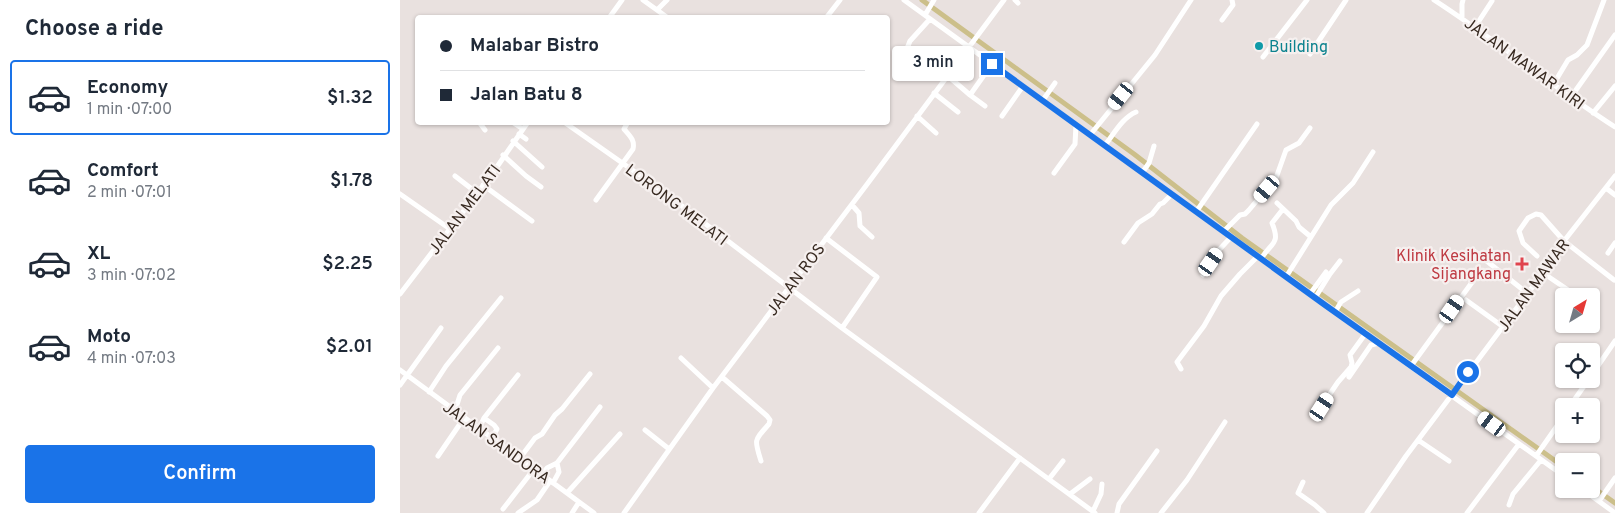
<!DOCTYPE html>
<meta charset="utf-8">
<style>
body{margin:0;font-family:Overpass,sans-serif;background:#f2f2f3;color:#1f2937;height:100vh;display:flex;flex-direction:column;font-size:19px;white-space:nowrap}
*{box-sizing:border-box;margin:0}
p{font-size:16px;color:#747a83}
.icon{flex:none;width:28px;height:28px;fill:none;stroke:currentColor;stroke-width:2;stroke-linecap:round;stroke-linejoin:round}
.map{position:relative;flex:1;overflow:hidden}
.side{display:flex;flex-direction:column;background:#fff;width:400px}
.side>*{flex:none}
.top-card{position:absolute;left:15px;top:15px;width:475px;height:110px;border-radius:5px;box-shadow:0 1px 4px #0004;display:grid;align-content:center;height:110px;padding:0 25px;background:#fff}
.needle{width:32px;rotate:37deg}
.tools{position:absolute;left:1155px;top:288px;display:grid;gap:10px}
.tools a{display:grid;place-items:center;width:45px;height:45px;border-radius:5px;background:#fff;box-shadow:0 1px 4px #0004;font-size:25px}
.end{position:absolute;width:22px;height:22px;margin:-11px;border:6px solid #1a73e8;background:#fff;box-shadow:0 0 0 2px #fff}
.from{border-radius:50%}
.bubble{position:absolute;height:35px;border-radius:5px;background:#fff;box-shadow:0 1px 4px #0004;font-size:16px;font-weight:600;line-height:35px;text-align:center}
.car{position:absolute;width:15px;height:30px;margin:-15px -8px;border-radius:6px;box-shadow:0 0 4px 1px #0007;background:linear-gradient(#fff 24%,#345 0 40%,#fff 0 76%,#345 0 86%,#fff 0)}
.top-card b{display:flex;align-items:center;gap:18px;height:48px;font-size:19px}
.top-card b+b{border-top:1px solid #e0e1e3}
.top-card i{width:12px;height:12px;background:#1f2937}
ul{padding:0;list-style:none}
li{display:flex;align-items:center;gap:15px;height:75px;margin:0 10px 8px;padding:0 15px;border:2px solid transparent;border-radius:5px}
li div{flex:1}
li b{display:block;font-size:19px}
li em{font-style:normal;font-weight:600}
li.selected{border-color:#1a73e8}
li>.icon{width:45px;height:45px;stroke-width:1.5}
h2{padding:0 25px;font-size:22px;line-height:60px}
.primary-button{display:flex;gap:10px;margin-top:auto;padding:10px 25px}
.primary-button a{flex:1;height:58px;border-radius:5px;background:#1a73e8;color:#fff;font-size:20px;font-weight:600;line-height:58px;text-align:center}
main{display:flex;flex:1;min-height:0}
.map>svg:first-child{display:block}
</style>
<main>
<section class="side">
<h2>Choose a ride</h2>
<ul>
<li class="selected"><svg class="icon" aria-label="car" viewBox="0 0 24 24"><path d="M5 17H2v-5l4-1 3-4h7l3 4 3 1v5h-3M9 17h6M6 11h13"/><circle cx="7" cy="17" r="2"/><circle cx="17" cy="17" r="2"/></svg><div><b>Economy</b><p>1 min · 07:00</p></div><em>$1.32</em></li>
<li><svg class="icon" aria-label="car" viewBox="0 0 24 24"><path d="M5 17H2v-5l4-1 3-4h7l3 4 3 1v5h-3M9 17h6M6 11h13"/><circle cx="7" cy="17" r="2"/><circle cx="17" cy="17" r="2"/></svg><div><b>Comfort</b><p>2 min · 07:01</p></div><em>$1.78</em></li>
<li><svg class="icon" aria-label="car" viewBox="0 0 24 24"><path d="M5 17H2v-5l4-1 3-4h7l3 4 3 1v5h-3M9 17h6M6 11h13"/><circle cx="7" cy="17" r="2"/><circle cx="17" cy="17" r="2"/></svg><div><b>XL</b><p>3 min · 07:02</p></div><em>$2.25</em></li>
<li><svg class="icon" aria-label="car" viewBox="0 0 24 24"><path d="M5 17H2v-5l4-1 3-4h7l3 4 3 1v5h-3M9 17h6M6 11h13"/><circle cx="7" cy="17" r="2"/><circle cx="17" cy="17" r="2"/></svg><div><b>Moto</b><p>4 min · 07:03</p></div><em>$2.01</em></li>
</ul>
<div class="primary-button"><a>Confirm</a></div>
</section>
<div class="map">
<svg width="1215" height="513" viewBox="0 0 1215 513">
<rect width="100%" height="100%" fill="#e9e1df"/>
<g fill="none" stroke-linecap="round" stroke-linejoin="round">
<path stroke="#ccbf8a" stroke-width="5" d="M522,0L734,154L842,238L1164,467
M1191,486L1215,503"/>
<path stroke="#fff" stroke-width="5" d="M243,0L257,10
M267,0L257,10L268,18
M504,0L915,298L1164,476
M615,0L618,3
M1034,0C1096,40 1153,87 1215,127
M525,15L534,0
M209,18L222,0
M426,18L440,0
M1062,18V4L1063,0
M822,20L833,5L832,0
M1075,27L1092,1
M910,54L946,0
M863,57L907,0
M518,64L508,57L506,51L510,41L530,19
M548,76L570,95L585,106
M1153,85L1168,60L1177,55L1187,45L1204,0
M534,93L558,112
M570,95L592,64
M1171,97L1215,35
M643,100L655,83
M1193,113L1215,86
M517,116L536,133
M602,116L623,86
M79,122L85,130
M112,122L123,129
M164,122L265,193L442,328L695,513
M119,134L126,139
M690,135L755,55L791,0
M113,141L142,167
M705,145C714,134 722,118 736,112
M103,155L126,176L141,187
M654,173L675,144L676,125
M742,173L749,163L754,146
M55,176L77,193
M83,185L132,221
M1206,188L1215,195
M0,194L50,229
M196,200L233,149C235,140 230,136 224,129L228,122
M877,203L896,221L899,227L911,237
M452,205L459,213L460,226L472,237
M796,212L857,124
M824,231L840,215L845,214L849,210L876,178L886,150L899,143L910,128
M426,238L477,277L442,328
M724,242L738,223L752,214L760,204L763,203L772,194
M1074,251L1127,293
M1208,253L1215,243
M1137,256L1123,243L1119,231L1128,218L1136,214L1141,215L1164,241L1214,280
M861,259C871,242 881,245 872,223L883,209
M1143,273L1177,296
M803,275L818,251L831,237
M886,277L931,205L953,183L973,152
M0,294L92,174L128,122
M910,294L926,272
M915,298L930,274L940,261
M1066,300L1102,326
M935,312L941,302L958,291
M281,358L313,388
M1011,366L1073,281
M781,369L777,362L804,326L821,296L840,274L858,256
M0,370L194,513
M1191,376L1215,341
M322,377L367,416L370,420L369,424C354,441 354,439 361,461
M949,377L971,345L979,343
M0,385L41,328
M29,392L46,366L101,298
M1170,406L1189,379
M921,407L938,382L951,367L952,363L950,355L966,333
M55,411L60,395L98,348
M84,418L118,375
M79,429L84,418L94,425L97,429L92,438
M245,430L269,449
M1018,440L1049,461
M38,456L64,418
M1136,456L1164,416
M120,458L135,438L142,434L155,415L162,409L190,374
M142,474L147,468L157,463L200,407
M649,479L663,461
M903,482L898,493L915,505L924,513
M153,483L159,472L157,463
M1182,489L1215,513
M167,493L220,434
M670,494L690,479
M1199,501L1215,478
M1109,505L1113,494L1141,460
M103,509L134,469
M693,511L701,494L702,484
M118,513L137,500L150,481
M172,513L179,502
M224,513L313,388L468,183L604,0
M579,513L620,458
M717,513L719,504L757,451
M761,513L787,480L825,422
M967,513L1006,456L1143,273L1164,241L1215,176
M1067,513L1119,444"/>
</g>
<g fill="none" stroke-linecap="round" stroke-linejoin="round">
<path stroke="#1a73e8" stroke-width="6" d="M592,64L925,305L1052,395L1068,372"/>
</g>
<circle fill="#0f9aa8" stroke="#f6f0ef" stroke-width="2" cx="859" cy="46" r="5"/>
<path fill="#e0444e" stroke="#f6f0ef" stroke-width="2" d="M1119.5 256.5h5v5h5v5h-5v5h-5v-5h-5v-5h5z"/>
<g text-anchor="middle" stroke-width="4.5" stroke-linejoin="round" paint-order="stroke">
<g font-size="16" fill="#0d838f" stroke="#f6f0ef" text-anchor="start">
<text x="869" y="52">Building</text>
</g>
<g font-size="16" fill="#382a21" stroke="#f6f0ef">
<text transform="translate(1125 63) rotate(36)" y="6">JALAN MAWAR KIRI</text>
<text transform="translate(277 204) rotate(37)" y="6">LORONG MELATI</text>
<text transform="translate(64 209) rotate(-53)" y="6">JALAN MELATI</text>
<text transform="translate(395 279) rotate(-53)" y="6">JALAN ROS</text>
<text transform="translate(1133 285) rotate(-54)" y="6">JALAN MAWAR</text>
<text transform="translate(97 442) rotate(36)" y="6">JALAN SANDORA</text>
</g>
<g font-size="16" fill="#be3a42" stroke="#f6f0ef" text-anchor="end">
<text x="1111" y="261">Klinik Kesihatan<tspan x="1111" dy="18">Sijangkang</tspan></text>
</g>
</g>
</svg>
<div class="tools">
<a><svg class="needle" viewBox="-14 -14 28 28"><path d="M0-13l5 13h-10z" fill="#e53935"/><path d="M0 13l5-13h-10z" fill="#747a83"/></svg></a>
<a><svg class="icon" aria-label="locate" viewBox="0 0 24 24"><circle cx="12" cy="12" r="6"/><path d="M12 2v4M12 18v4M2 12h4M18 12h4"/></svg></a>
<a>+</a>
<a>−</a>
</div>
<i class="end from" style="left:1068px;top:372px"></i>
<i class="end" style="left:592px;top:64px"></i>
<div class="bubble" style="left:492px;top:46px;width:82px">3 min</div>
<i class="car" style="left:721px;top:96px;rotate:219deg"></i>
<i class="car" style="left:867px;top:189px;rotate:220deg"></i>
<i class="car" style="left:811px;top:262px;rotate:35deg"></i>
<i class="car" style="left:1052px;top:309px;rotate:35deg"></i>
<i class="car" style="left:922px;top:407px;rotate:33deg"></i>
<i class="car" style="left:1092px;top:424px;rotate:306deg"></i>
<div class="top-card">
<b><i class="from"></i>Malabar Bistro</b>
<b><i></i>Jalan Batu 8</b>
</div>
</div>
</main>
